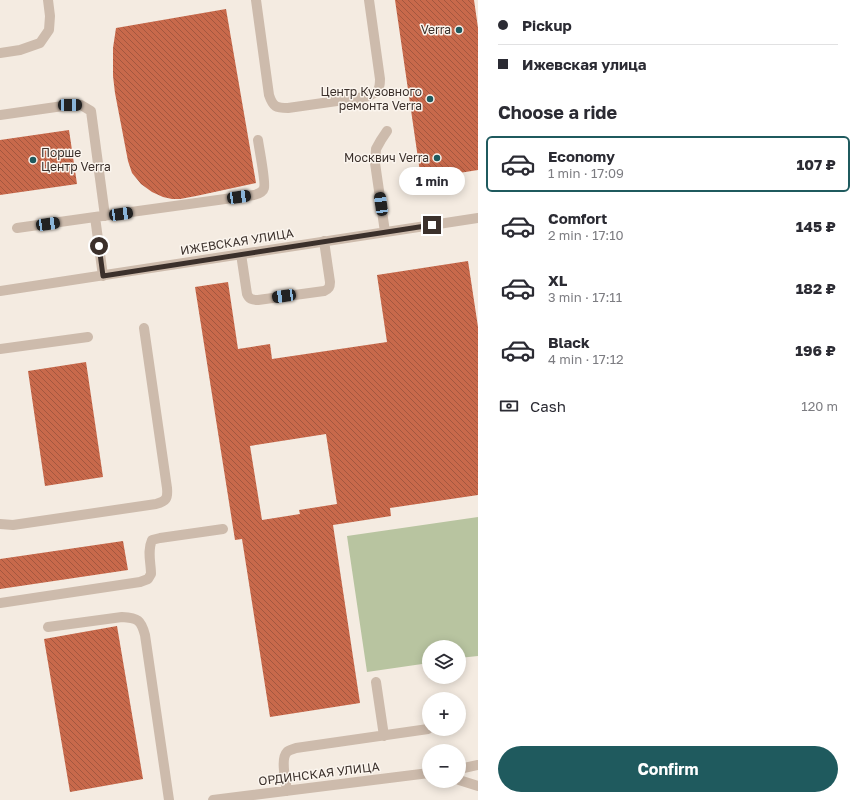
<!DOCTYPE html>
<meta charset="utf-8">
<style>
body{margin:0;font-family:"Golos Text",sans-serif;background:#f2f2f3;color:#2b2b33;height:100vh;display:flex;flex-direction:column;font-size:15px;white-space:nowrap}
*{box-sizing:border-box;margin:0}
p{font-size:13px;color:#7c7c81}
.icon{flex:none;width:22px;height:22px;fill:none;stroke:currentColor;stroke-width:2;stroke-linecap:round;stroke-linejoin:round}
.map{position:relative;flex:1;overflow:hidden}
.side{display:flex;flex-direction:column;background:#fff;width:380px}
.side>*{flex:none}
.top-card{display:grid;align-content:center;height:88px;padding:0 20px;background:#fff}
.fabs{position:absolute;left:422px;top:640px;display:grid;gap:8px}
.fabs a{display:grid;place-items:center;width:44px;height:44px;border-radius:50%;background:#fff;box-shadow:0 2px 10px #0003;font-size:20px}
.end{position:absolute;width:18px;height:18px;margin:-9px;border:5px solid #3b302b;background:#fff;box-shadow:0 0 0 2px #fff}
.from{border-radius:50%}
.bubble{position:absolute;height:28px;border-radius:14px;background:#fff;box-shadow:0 2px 10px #0003;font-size:13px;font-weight:700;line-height:28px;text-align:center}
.car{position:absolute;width:12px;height:24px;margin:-12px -6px;border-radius:5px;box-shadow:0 0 3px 1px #0007;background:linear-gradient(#222 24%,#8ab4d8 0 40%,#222 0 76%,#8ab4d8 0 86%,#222 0)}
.top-card b{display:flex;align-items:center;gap:14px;height:38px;font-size:15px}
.top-card b+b{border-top:1px solid #e1e1e2}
.top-card i{width:10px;height:10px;background:#2b2b33}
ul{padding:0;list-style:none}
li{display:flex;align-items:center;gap:12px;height:56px;margin:0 8px 6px;padding:0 12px;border:2px solid transparent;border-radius:6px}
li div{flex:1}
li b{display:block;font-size:15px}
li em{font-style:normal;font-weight:700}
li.active{border-color:#1f5a5e}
li>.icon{width:36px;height:36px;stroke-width:1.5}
h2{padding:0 20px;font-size:18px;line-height:48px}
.pay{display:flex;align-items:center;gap:10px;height:44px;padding:0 20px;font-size:15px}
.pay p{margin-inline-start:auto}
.button{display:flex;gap:8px;margin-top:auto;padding:8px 20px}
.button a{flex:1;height:46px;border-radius:24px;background:#1f5a5e;color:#fff;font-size:16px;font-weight:700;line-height:46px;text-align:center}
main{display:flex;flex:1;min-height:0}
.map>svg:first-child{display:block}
</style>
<main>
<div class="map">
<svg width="478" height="800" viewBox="0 0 478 800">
<defs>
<pattern id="building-back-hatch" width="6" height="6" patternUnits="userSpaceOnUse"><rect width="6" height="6" fill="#c8694b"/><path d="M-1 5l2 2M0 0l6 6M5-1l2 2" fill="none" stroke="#a4573f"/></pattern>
</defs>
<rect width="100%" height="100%" fill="#f4ebe1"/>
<path fill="#b8c4a0" d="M478,517V656L459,658V647H429V663L367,672L347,536Z"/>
<path fill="url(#building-back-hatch)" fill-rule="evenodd" d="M395,0H474L478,28V170L421,179Z
M226,9L256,183L196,196L180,199H172L163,197L152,192L141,184L132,173L128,161L115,93L113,76V48L116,28Z
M69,130L77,184L0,195V140Z
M468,261L478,327V495L390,508L391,516L333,525L360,703L270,717L242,539L235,540L195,287L228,282L238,349L270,344L272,359L387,342L377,275ZM326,434L337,504L299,510L300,514L262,520L250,446Z
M86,362L103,477L45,486L28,371Z
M123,541L128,570L0,589V559Z
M117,626L143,779L70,792L44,639Z"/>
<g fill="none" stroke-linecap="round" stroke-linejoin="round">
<path stroke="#cdbbac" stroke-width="10" d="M256,0L269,95C273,107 276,108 288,108L365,97C377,93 380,92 380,79L369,0
M0,53L20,50L40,43L49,30L50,16L48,0
M0,115L70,105H81L91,111L105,216
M95,217L254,195C258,194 263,192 264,188C266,183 259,148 258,140
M17,228L95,217L103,276
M385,232L375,163L376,149L381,140L387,131
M241,254L247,294C249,299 252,300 258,300L324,291C329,289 330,287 330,282L324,241
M0,291L478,218
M0,349L88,337
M0,524L13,525L156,504C166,501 168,499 167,488L144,328
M0,603L140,582L148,579L151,574C151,563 147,551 152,540L160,538L223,529
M48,627L122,617C138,618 141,620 145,635L169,800
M376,682L384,736
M459,769L478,765
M459,780L478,786
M287,791C286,782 280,759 287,752C289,750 294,749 296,748L428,729
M213,800L429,773"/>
</g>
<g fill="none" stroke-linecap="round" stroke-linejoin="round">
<path stroke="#3b302b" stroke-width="5" d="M99,246L103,276L432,225"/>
</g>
<g fill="#1f5a5e" stroke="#fbf5ee" stroke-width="1.5">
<circle cx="459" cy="30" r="4"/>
<circle cx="430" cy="99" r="4"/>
<circle cx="437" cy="158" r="4"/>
<circle cx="33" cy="160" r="4"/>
</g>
<g text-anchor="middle" stroke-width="3" stroke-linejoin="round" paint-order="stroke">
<g font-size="12" fill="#3b302b" stroke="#fbf5ee" text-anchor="end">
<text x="451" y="34">Verra</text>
<text x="422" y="96">Центр Кузовного<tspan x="422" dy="14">ремонта Verra</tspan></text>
<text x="41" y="157" text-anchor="start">Порше<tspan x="41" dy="14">Центр Verra</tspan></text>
<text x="429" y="162">Москвич Verra</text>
</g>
<g font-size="12" fill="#3b302b" stroke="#fbf5ee">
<text transform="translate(237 242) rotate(-9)" y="4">ИЖЕВСКАЯ УЛИЦА</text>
<text transform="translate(319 774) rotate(-7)" y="4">ОРДИНСКАЯ УЛИЦА</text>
</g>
</g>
</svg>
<div class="fabs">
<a><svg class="icon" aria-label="layers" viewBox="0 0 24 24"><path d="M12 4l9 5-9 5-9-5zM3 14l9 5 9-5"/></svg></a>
<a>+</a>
<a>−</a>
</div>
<i class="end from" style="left:99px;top:246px"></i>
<i class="end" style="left:432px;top:225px"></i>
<div class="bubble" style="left:399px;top:167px;width:66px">1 min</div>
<i class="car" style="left:70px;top:105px;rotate:90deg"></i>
<i class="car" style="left:239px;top:197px;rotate:82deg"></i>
<i class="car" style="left:381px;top:204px;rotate:352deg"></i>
<i class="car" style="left:121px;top:214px;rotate:82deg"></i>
<i class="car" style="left:48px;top:224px;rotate:82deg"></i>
<i class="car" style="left:284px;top:296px;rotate:262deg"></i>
</div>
<section class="side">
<div class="top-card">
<b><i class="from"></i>Pickup</b>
<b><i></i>Ижевская улица</b>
</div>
<h2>Choose a ride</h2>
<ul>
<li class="active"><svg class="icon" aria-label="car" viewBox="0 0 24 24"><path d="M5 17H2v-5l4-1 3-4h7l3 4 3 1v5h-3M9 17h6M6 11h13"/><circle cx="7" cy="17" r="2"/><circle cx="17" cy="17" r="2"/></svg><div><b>Economy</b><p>1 min · 17:09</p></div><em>107 ₽</em></li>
<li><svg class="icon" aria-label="car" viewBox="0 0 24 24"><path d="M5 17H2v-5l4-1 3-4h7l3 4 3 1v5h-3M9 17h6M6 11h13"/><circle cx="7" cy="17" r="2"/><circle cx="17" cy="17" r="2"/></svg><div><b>Comfort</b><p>2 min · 17:10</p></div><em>145 ₽</em></li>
<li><svg class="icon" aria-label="car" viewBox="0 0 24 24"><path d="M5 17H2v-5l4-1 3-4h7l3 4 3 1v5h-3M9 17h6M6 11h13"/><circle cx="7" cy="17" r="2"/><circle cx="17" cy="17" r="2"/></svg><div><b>XL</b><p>3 min · 17:11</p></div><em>182 ₽</em></li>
<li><svg class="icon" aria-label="car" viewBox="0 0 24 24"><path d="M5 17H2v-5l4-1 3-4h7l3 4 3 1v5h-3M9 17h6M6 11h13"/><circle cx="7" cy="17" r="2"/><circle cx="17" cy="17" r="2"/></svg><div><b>Black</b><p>4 min · 17:12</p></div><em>196 ₽</em></li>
</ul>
<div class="pay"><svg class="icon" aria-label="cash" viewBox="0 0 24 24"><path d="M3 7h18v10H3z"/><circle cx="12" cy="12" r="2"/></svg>Cash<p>120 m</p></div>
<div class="button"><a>Confirm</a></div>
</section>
</main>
